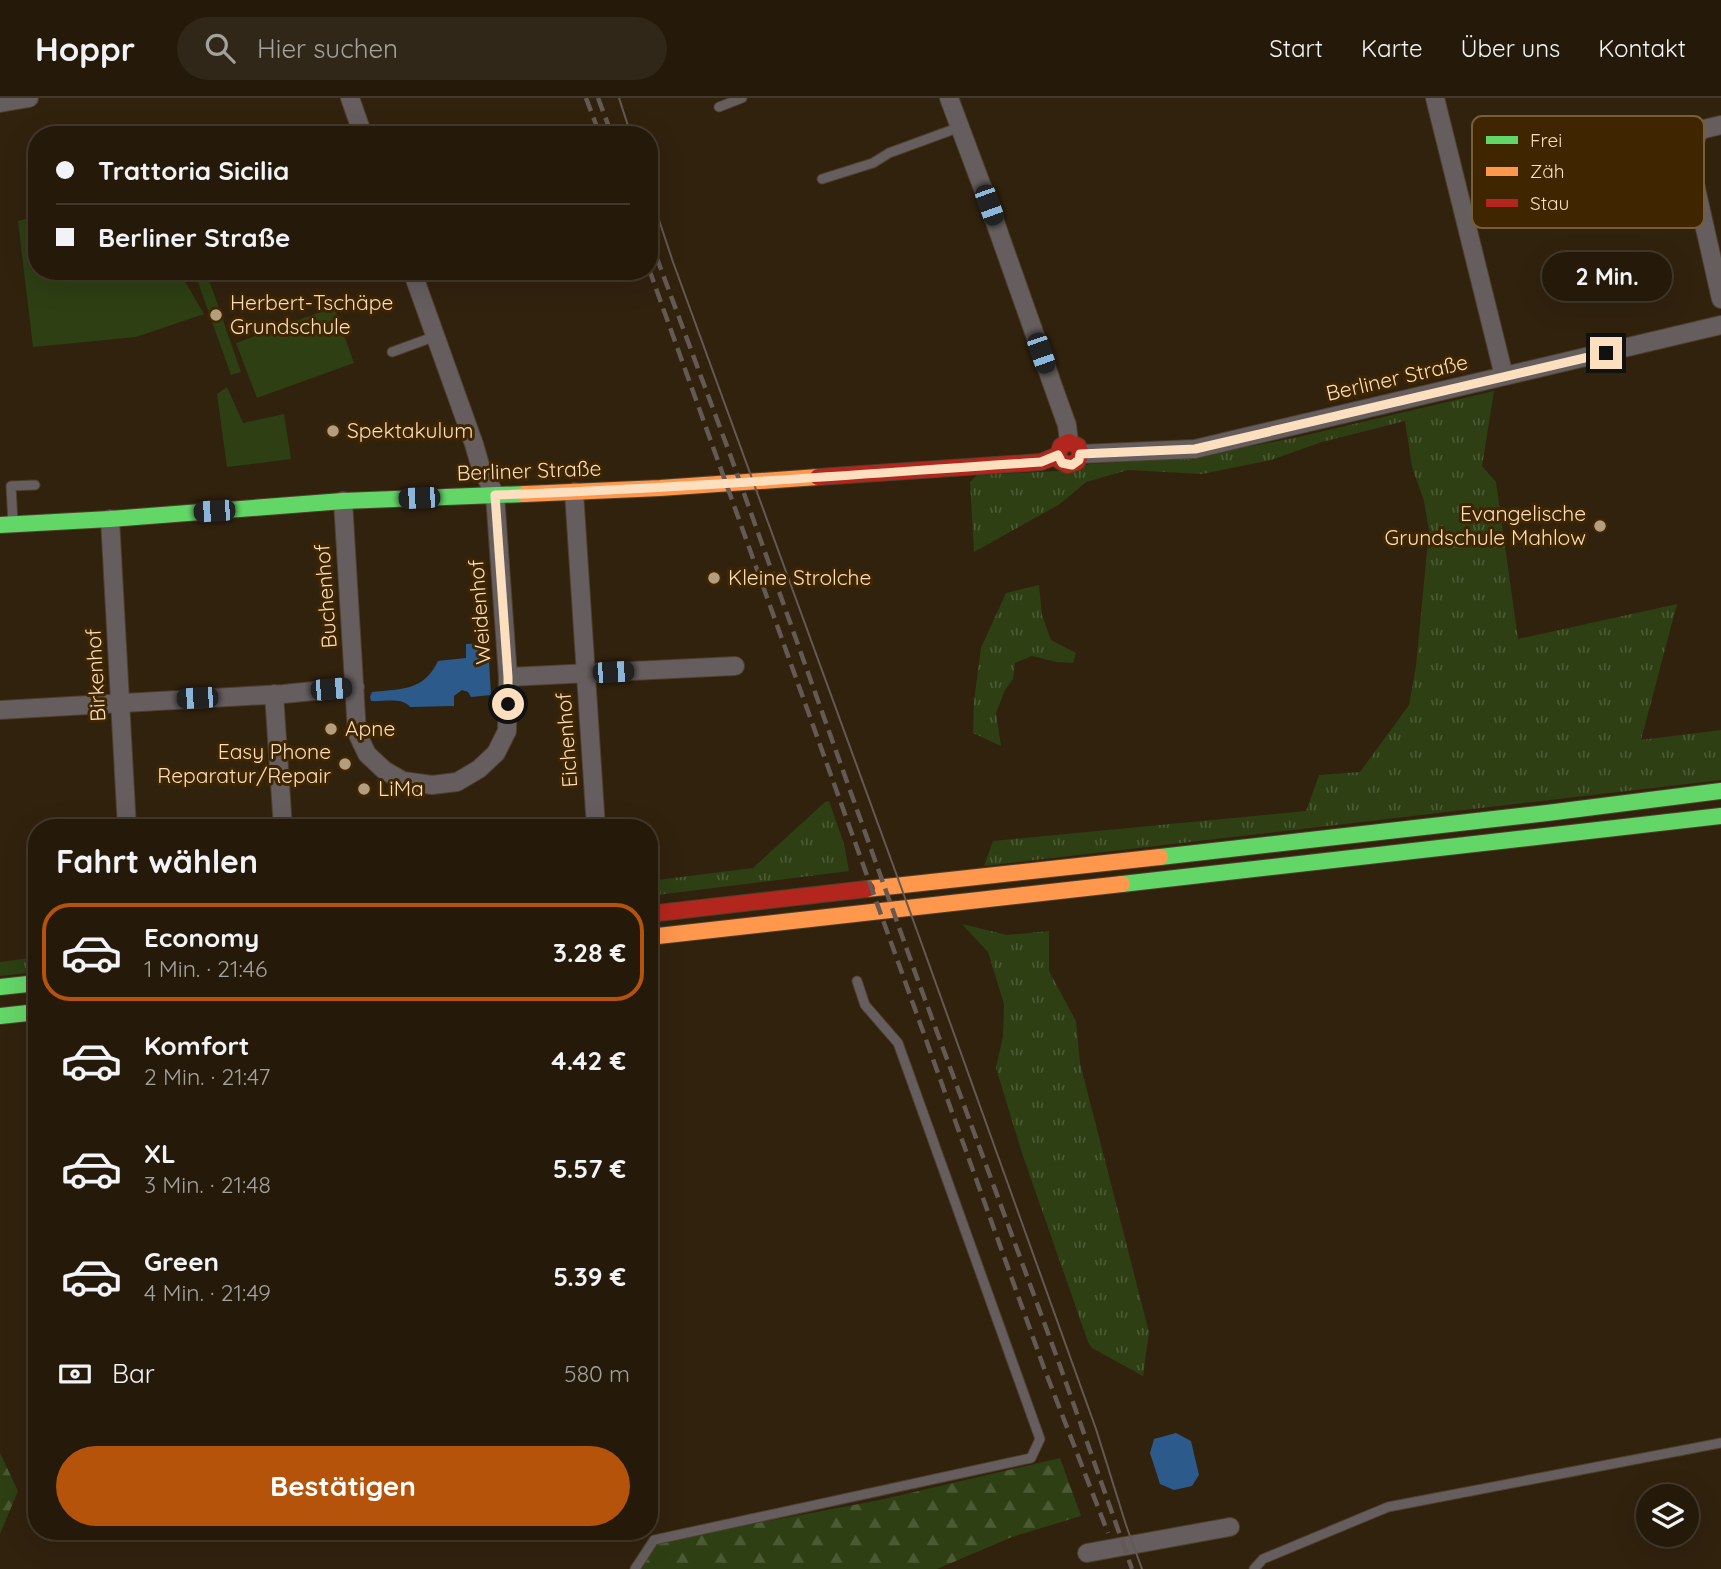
<!DOCTYPE html>
<html lang="de">
<meta charset="utf-8">
<style>
body{margin:0;font-family:Quicksand,sans-serif;background:#312718;color:#f1f3f6;height:100vh;display:flex;flex-direction:column;font-size:26px;white-space:nowrap}
*{box-sizing:border-box;margin:0}
p{font-size:23px;color:#a3a19c}
.icon{flex:none;width:38px;height:38px;fill:none;stroke:currentColor;stroke-width:2;stroke-linecap:round;stroke-linejoin:round}
.map{position:relative;flex:1;overflow:hidden}
.details{position:absolute;left:28px;top:721px;width:630px;height:721px;display:flex;flex-direction:column;background:#251a0a;border-radius:28px;box-shadow:0 7px 28px #0002,0 0 0 2px #42382b}
.details>*{flex:none}
.hud{position:absolute;left:28px;top:28px;width:630px;height:154px;border-radius:28px;box-shadow:0 7px 28px #0002,0 0 0 2px #42382b;display:grid;align-content:center;height:154px;padding:0 28px;background:#251a0a}
.buttons{position:absolute;left:1636px;top:1386px;display:grid;gap:14px}
.buttons a{display:grid;place-items:center;width:63px;height:63px;border-radius:50%;background:#251a0a;box-shadow:0 7px 28px #0002,0 0 0 2px #42382b;font-size:35px}
.end{position:absolute;width:32px;height:32px;margin:-16px;border:9px solid #fcdfbe;background:#111;box-shadow:0 0 0 4px #111}
.from{border-radius:50%}
.bubble{position:absolute;height:49px;border-radius:24px;background:#251a0a;box-shadow:0 7px 28px #0002,0 0 0 2px #42382b;font-size:23px;font-weight:800;line-height:49px;text-align:center}
.car{position:absolute;width:21px;height:42px;margin:-21px -10px;border-radius:9px;box-shadow:0 0 5px 2px #0007;background:linear-gradient(#222 24%,#8ab4d8 0 40%,#222 0 76%,#8ab4d8 0 86%,#222 0)}
.hud b{display:flex;align-items:center;gap:24px;height:66px;font-size:26px}
.hud b+b{border-top:2px solid #42382b}
.hud i{width:18px;height:18px;background:#f1f3f6}
ul{padding:0;list-style:none}
li{display:flex;align-items:center;gap:21px;height:98px;margin:0 14px 10px;padding:0 14px;border:4px solid transparent;border-radius:28px}
li div{flex:1}
li b{display:block;font-size:26px}
li em{font-style:normal;font-weight:800}
li.current{border-color:#b45309}
li>.icon{width:63px;height:63px;stroke-width:1.5}
h2{padding:0 28px;font-size:32px;line-height:84px}
.pay{display:flex;align-items:center;gap:18px;height:77px;padding:0 28px;font-size:26px}
.pay p{margin-inline-start:auto}
.cta{display:flex;gap:14px;margin-top:auto;padding:14px 28px}
.cta a{flex:1;height:80px;border-radius:42px;background:#b45309;color:#fff;font-size:28px;font-weight:800;line-height:80px;text-align:center}
header{display:flex;align-items:center;gap:42px;box-sizing:border-box;height:98px;padding:0 35px;background:#251a0a;border-bottom:2px solid #42382b}
header strong{font-size:33px}
nav{display:flex;gap:38px;margin-inline-start:auto;font-size:24px}
.search{width:490px;height:63px;background:#312718;display:flex;align-items:center;gap:18px;box-sizing:border-box;padding:0 24px;border-radius:38px;color:#a3a19c;font-size:26px}
.map>svg:first-child{display:block}
</style>
<header>
<strong>Hoppr</strong>
<div class="search"><svg class="icon" aria-label="search" viewBox="0 0 24 24"><circle cx="10" cy="10" r="6"/><path d="M15 15l6 6"/></svg>Hier suchen</div>
<nav><a>Start</a><a>Karte</a><a>Über uns</a><a>Kontakt</a></nav>
</header>
<div class="map">
<svg width="1721" height="1471" viewBox="0 0 1721 1471">
<defs>
<pattern id="grass-tufts" width="24" height="20" patternUnits="userSpaceOnUse" patternTransform="scale(1.75)"><rect width="24" height="20" fill="#2d3f13"/><path d="M3 7l-1-3M5 7V3M7 7l1-3M15 17l-1-3M17 17v-4M19 17l1-3" fill="none" stroke="#4c5a34"/></pattern>
<pattern id="forest-firs" width="22" height="20" patternUnits="userSpaceOnUse" patternTransform="scale(1.75)"><rect width="22" height="20" fill="#2d3f13"/><path d="M5 1l3.5 6h-7zM16 11l3.5 6h-7z" fill="#4c5a34"/></pattern>
</defs>
<rect width="100%" height="100%" fill="#31220e"/>
<path fill="url(#grass-tufts)" d="M1494,293L1482,368L1496,384L1518,541L1677,506L1641,642L1721,632V682L984,768L993,743L1306,713L1319,677L1360,674L1409,607L1416,568L1429,432L1424,403L1412,369L1405,323L1322,344L1271,362L1202,376L1128,372L1086,384L1060,406L974,454L970,384L977,377L1059,373L1090,366L1188,360L1294,340Z
M1039,487L1042,517L1051,542L1076,555L1073,565L1056,564L1032,558L1015,565L1013,581L1005,592L996,615L1001,648L973,635L974,603L981,550L1006,495Z
M829,703L844,746L849,773L649,798V783L753,770L825,704Z
M962,826L1007,837L1049,833V873L1076,923L1080,965L1149,1234L1143,1278L1092,1250L1088,1244L1022,1055L996,970L1003,938L1004,906L988,854Z
M37,859V874L0,878V864Z"/>
<path fill="url(#forest-firs)" d="M0,1355L18,1393L0,1436Z
M1060,1360L1081,1418L1012,1439L937,1471H635L656,1444L880,1402Z"/>
<path fill="#2d3f13" d="M37,118V173H179L204,216L136,239L33,249L18,123Z
M194,173H206L241,274L231,277Z
M334,209L354,265L257,300L236,245Z
M227,289L243,325L284,316L291,361L227,369L217,296Z"/>
<path fill="#2c5a8a" d="M488,545L491,597L471,599L468,594L462,592L454,598V608L410,609C402,599 384,604 371,603L370,599L372,594C401,591 424,593 438,563L466,560V546Z
M1176,1335L1191,1343L1199,1377L1192,1388L1174,1392L1160,1386L1150,1355L1154,1341Z"/>
<g fill="none" stroke-linecap="round" stroke-linejoin="round">
<defs>
<path id="lane" d="M719,9L742,0
M822,81L873,65L889,55L960,29
M392,254L436,238
M13,425L11,388L35,387
M635,1471L654,1442L1031,1360L1040,1341L898,945L865,907L857,883
M1254,1471L1263,1461L1388,1409L1721,1345"/>
<path id="street" d="M350,0L363,37
M949,0L989,107L1059,305L1067,327L1069,344
M1435,0L1504,278
M0,5L29,0
M1721,27L1700,32L1688,55L1721,201
M1081,356L1195,351L1721,227
M574,394L596,730
M343,403L357,635L367,656L384,672L403,683L432,687L457,684L479,671L496,655L507,633L508,579L495,397L480,367L474,346L412,173
M110,421L127,730
M508,579L735,568
M274,596L283,730
M0,612L283,596L355,589
M1087,1455L1230,1429"/>
<path id="fast" d="M0,427L110,421L343,403L525,396
M1160,759L1547,715L1721,693
M1122,786L1721,718
M0,889L37,885
M0,918L37,914"/>
<path id="slow" d="M525,396L660,390L818,379
M867,791L1160,759
M649,839L1122,786"/>
<path id="jam" d="M818,379L1041,364L1058,357L1061,348L1069,344L1078,348L1081,356L1077,364L1068,367L1060,363L1058,357
M649,816L867,791"/>
</defs>
<use href="#lane" stroke="#4f3f2d" stroke-width="11"/>
<use href="#street" stroke="#4f3f2d" stroke-width="20"/>
<use href="#fast" stroke="#4f3f2d" stroke-width="18"/>
<use href="#slow" stroke="#4f3f2d" stroke-width="18"/>
<use href="#jam" stroke="#4f3f2d" stroke-width="18"/>
<use href="#lane" stroke="#655d5e" stroke-width="9"/>
<use href="#street" stroke="#655d5e" stroke-width="18"/>
<use href="#fast" stroke="#63d668" stroke-width="16"/>
<use href="#slow" stroke="#ff974d" stroke-width="16"/>
<use href="#jam" stroke="#b3261e" stroke-width="16"/>
<path stroke="#645953" stroke-width="2" d="M619,0L631,37
M649,92L673,164L916,830L1096,1331L1126,1427L1142,1471"/>
<path stroke="#645953" stroke-width="4.5" stroke-dasharray="14 7" stroke-linecap="butt" d="M586,0L600,37
M598,0L612,37
M649,139L731,359L916,877L1059,1265L1132,1471
M649,171L1044,1270L1108,1435"/>
</g>
<g fill="none" stroke-linecap="round" stroke-linejoin="round">
<path stroke="#fcdfbe" stroke-width="9" d="M508,606V579L495,397C677,391 859,376 1041,364L1058,357L1062,365L1072,367L1079,362L1080,356L1195,351L1606,255"/>
</g>
<g fill="#b59d80" stroke="#3f2500" stroke-width="2.5">
<circle cx="216" cy="217" r="7"/>
<circle cx="333" cy="333" r="7"/>
<circle cx="1600" cy="428" r="7"/>
<circle cx="714" cy="480" r="7"/>
<circle cx="331" cy="631" r="7"/>
<circle cx="345" cy="666" r="7"/>
<circle cx="364" cy="691" r="7"/>
</g>
<g text-anchor="middle" stroke-width="6" stroke-linejoin="round" paint-order="stroke">
<g font-size="21" fill="#fcdfbe" stroke="#3f2500" text-anchor="start">
<text x="230" y="212">Herbert-Tschäpe<tspan x="230" dy="24">Grundschule</tspan></text>
<text x="347" y="340">Spektakulum</text>
<text x="1586" y="423" text-anchor="end">Evangelische<tspan x="1586" dy="24">Grundschule Mahlow</tspan></text>
<text x="728" y="487">Kleine Strolche</text>
<text x="345" y="638">Apne</text>
<text x="331" y="661" text-anchor="end">Easy Phone<tspan x="331" dy="24">Reparatur/Repair</tspan></text>
<text x="378" y="698">LiMa</text>
</g>
<g font-size="21" fill="#fcdfbe" stroke="#3f2500">
<text transform="translate(1397 280) rotate(-13)" y="7">Berliner Straße</text>
<text transform="translate(529 373) rotate(-2)" y="7">Berliner Straße</text>
<text transform="translate(326 498) rotate(-94)" y="7">Buchenhof</text>
<text transform="translate(480 514) rotate(-94)" y="7">Weidenhof</text>
<text transform="translate(96 577) rotate(-93)" y="7">Birkenhof</text>
<text transform="translate(567 642) rotate(-94)" y="7">Eichenhof</text>
</g>
</g>
<rect x="1472" y="18" width="232" height="112" rx="10" fill="#3f2500" stroke="#785d39" stroke-width="2"/>
<rect x="1486" y="38" width="32" height="8" fill="#63d668"/>
<rect x="1486" y="69" width="32" height="9" fill="#ff974d"/>
<rect x="1486" y="101" width="32" height="8" fill="#b3261e"/>
<g font-size="19" fill="#fcdfbe">
<text x="1530" y="49">Frei</text>
<text x="1530" y="80">Zäh</text>
<text x="1530" y="112">Stau</text>
</g>
</svg>
<div class="buttons">
<a><svg class="icon" aria-label="layers" viewBox="0 0 24 24"><path d="M12 4l9 5-9 5-9-5zM3 14l9 5 9-5"/></svg></a>
</div>
<i class="end from" style="left:508px;top:606px"></i>
<i class="end" style="left:1606px;top:255px"></i>
<div class="bubble" style="left:1542px;top:154px;width:130px">2 Min.</div>
<i class="car" style="left:989px;top:107px;rotate:160deg"></i>
<i class="car" style="left:1041px;top:255px;rotate:161deg"></i>
<i class="car" style="left:419px;top:400px;rotate:268deg"></i>
<i class="car" style="left:214px;top:413px;rotate:266deg"></i>
<i class="car" style="left:613px;top:574px;rotate:87deg"></i>
<i class="car" style="left:331px;top:591px;rotate:85deg"></i>
<i class="car" style="left:197px;top:600px;rotate:267deg"></i>
<div class="hud">
<b><i class="from"></i>Trattoria Sicilia</b>
<b><i></i>Berliner Straße</b>
</div>
<section class="details">
<h2>Fahrt wählen</h2>
<ul>
<li class="current"><svg class="icon" aria-label="car" viewBox="0 0 24 24"><path d="M5 17H2v-5l4-1 3-4h7l3 4 3 1v5h-3M9 17h6M6 11h13"/><circle cx="7" cy="17" r="2"/><circle cx="17" cy="17" r="2"/></svg><div><b>Economy</b><p>1 Min. · 21:46</p></div><em>3.28 €</em></li>
<li><svg class="icon" aria-label="car" viewBox="0 0 24 24"><path d="M5 17H2v-5l4-1 3-4h7l3 4 3 1v5h-3M9 17h6M6 11h13"/><circle cx="7" cy="17" r="2"/><circle cx="17" cy="17" r="2"/></svg><div><b>Komfort</b><p>2 Min. · 21:47</p></div><em>4.42 €</em></li>
<li><svg class="icon" aria-label="car" viewBox="0 0 24 24"><path d="M5 17H2v-5l4-1 3-4h7l3 4 3 1v5h-3M9 17h6M6 11h13"/><circle cx="7" cy="17" r="2"/><circle cx="17" cy="17" r="2"/></svg><div><b>XL</b><p>3 Min. · 21:48</p></div><em>5.57 €</em></li>
<li><svg class="icon" aria-label="car" viewBox="0 0 24 24"><path d="M5 17H2v-5l4-1 3-4h7l3 4 3 1v5h-3M9 17h6M6 11h13"/><circle cx="7" cy="17" r="2"/><circle cx="17" cy="17" r="2"/></svg><div><b>Green</b><p>4 Min. · 21:49</p></div><em>5.39 €</em></li>
</ul>
<div class="pay"><svg class="icon" aria-label="cash" viewBox="0 0 24 24"><path d="M3 7h18v10H3z"/><circle cx="12" cy="12" r="2"/></svg>Bar<p>580 m</p></div>
<div class="cta"><a>Bestätigen</a></div>
</section>
</div>
